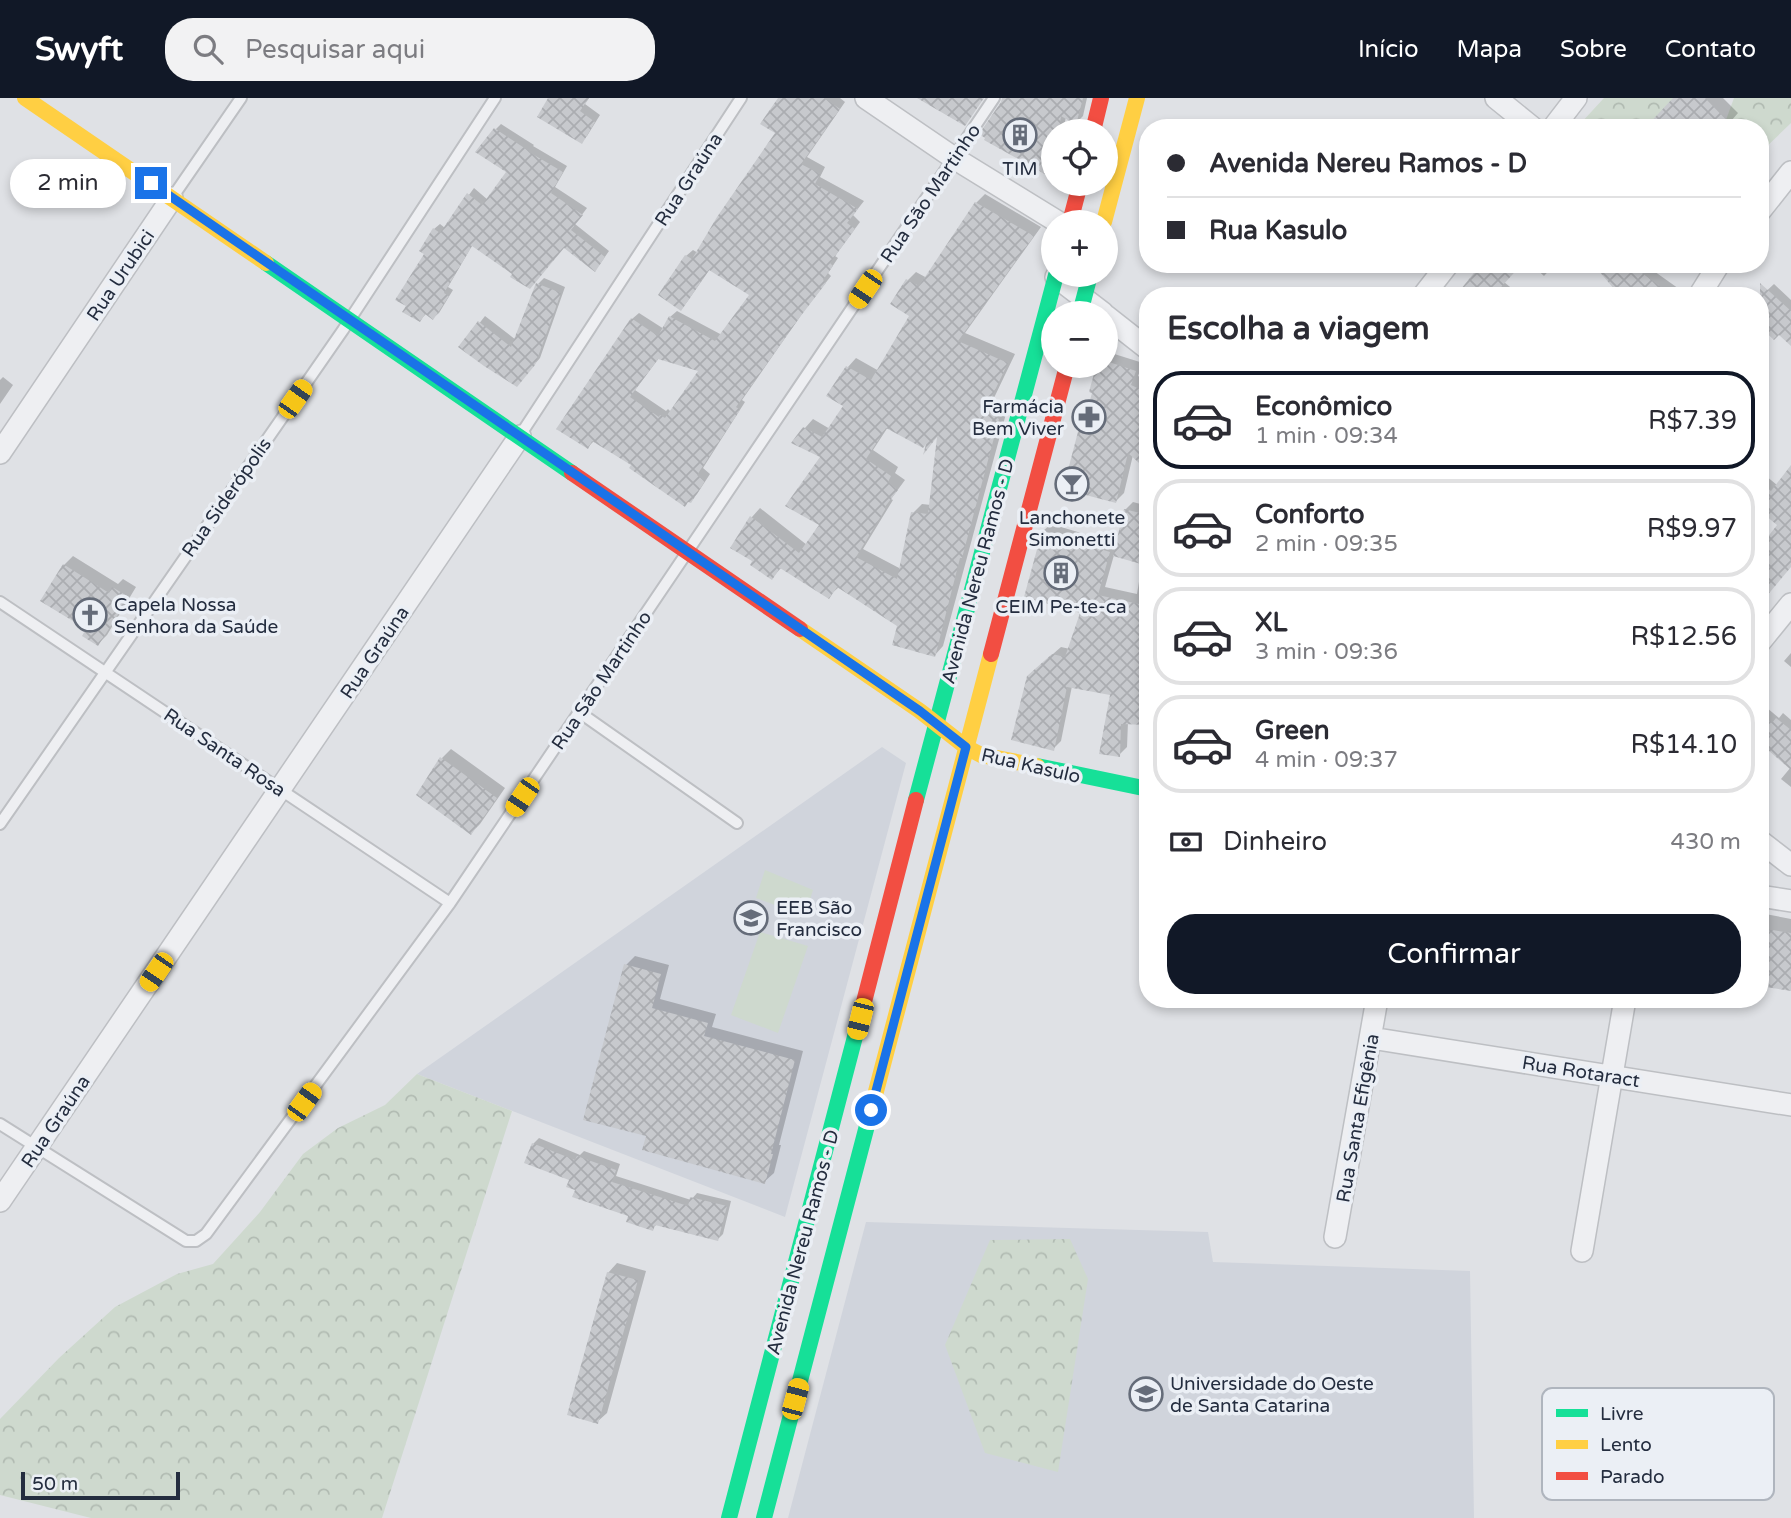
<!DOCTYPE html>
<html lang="pt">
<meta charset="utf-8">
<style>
body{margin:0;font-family:"Varela Round",sans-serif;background:#f2f2f3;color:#2b2b33;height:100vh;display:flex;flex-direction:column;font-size:26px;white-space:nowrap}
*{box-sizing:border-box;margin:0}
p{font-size:23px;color:#7c7c81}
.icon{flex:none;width:38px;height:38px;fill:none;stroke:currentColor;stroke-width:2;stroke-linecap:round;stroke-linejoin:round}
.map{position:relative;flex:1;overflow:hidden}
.drawer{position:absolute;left:1139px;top:189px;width:630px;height:721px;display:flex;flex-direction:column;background:#fff;border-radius:28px;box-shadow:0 4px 10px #0003}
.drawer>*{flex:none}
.guide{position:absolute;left:1139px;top:21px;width:630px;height:154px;border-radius:28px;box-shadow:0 4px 10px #0003;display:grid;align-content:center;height:154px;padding:0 28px;background:#fff}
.controls{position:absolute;left:1041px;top:21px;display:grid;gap:14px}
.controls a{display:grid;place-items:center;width:77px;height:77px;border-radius:50%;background:#fff;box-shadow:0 4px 10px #0003;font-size:35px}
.scale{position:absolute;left:21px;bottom:18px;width:159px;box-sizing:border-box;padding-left:7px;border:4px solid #242d3f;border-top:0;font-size:19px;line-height:24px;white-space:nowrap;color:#242d3f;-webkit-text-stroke:5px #ebeff5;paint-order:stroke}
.end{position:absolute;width:32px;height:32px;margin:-16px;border:9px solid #1a73e8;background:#fff;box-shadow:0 0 0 4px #fff}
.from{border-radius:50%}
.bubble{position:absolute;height:49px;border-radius:24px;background:#fff;box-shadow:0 4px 10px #0003;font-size:23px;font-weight:600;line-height:49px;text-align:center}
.car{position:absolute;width:21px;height:42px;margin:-21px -10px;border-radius:9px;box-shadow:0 0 5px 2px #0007;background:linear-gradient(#f5c518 24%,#345 0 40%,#f5c518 0 76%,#345 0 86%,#f5c518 0)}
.guide b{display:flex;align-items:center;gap:24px;height:66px;font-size:26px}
.guide b+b{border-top:2px solid #e1e1e2}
.guide i{width:18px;height:18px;background:#2b2b33}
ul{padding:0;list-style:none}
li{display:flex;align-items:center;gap:21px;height:98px;margin:0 14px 10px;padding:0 14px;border:4px solid #e1e1e2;border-radius:28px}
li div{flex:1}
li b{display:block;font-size:26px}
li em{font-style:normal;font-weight:600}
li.on{border-color:#111827}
li>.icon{width:63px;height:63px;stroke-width:1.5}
h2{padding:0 28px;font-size:32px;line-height:84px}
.pay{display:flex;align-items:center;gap:18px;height:77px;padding:0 28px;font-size:26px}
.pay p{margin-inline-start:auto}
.action{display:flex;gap:14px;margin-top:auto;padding:14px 28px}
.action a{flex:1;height:80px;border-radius:28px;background:#111827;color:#fff;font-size:28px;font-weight:600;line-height:80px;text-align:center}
header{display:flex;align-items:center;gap:42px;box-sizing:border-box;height:98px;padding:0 35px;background:#111827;color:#fff}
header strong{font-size:33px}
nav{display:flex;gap:38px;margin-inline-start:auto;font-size:24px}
.search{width:490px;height:63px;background:#f2f2f3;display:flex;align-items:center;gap:18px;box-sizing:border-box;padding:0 24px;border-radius:28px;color:#7c7c81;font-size:26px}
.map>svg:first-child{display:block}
</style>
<header>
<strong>Swyft</strong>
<div class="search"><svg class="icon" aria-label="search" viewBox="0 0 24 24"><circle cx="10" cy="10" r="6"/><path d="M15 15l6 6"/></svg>Pesquisar aqui</div>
<nav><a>Início</a><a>Mapa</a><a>Sobre</a><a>Contato</a></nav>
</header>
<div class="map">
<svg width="1791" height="1420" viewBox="0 0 1791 1420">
<defs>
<pattern id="forest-crowns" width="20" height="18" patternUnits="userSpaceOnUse" patternTransform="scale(1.75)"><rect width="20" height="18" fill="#ced9ce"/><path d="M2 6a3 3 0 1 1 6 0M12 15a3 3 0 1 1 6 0" fill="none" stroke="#b1bbb2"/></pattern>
<pattern id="building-cross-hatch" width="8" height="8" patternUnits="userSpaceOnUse" patternTransform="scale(1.75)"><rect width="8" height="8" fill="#c7c9cd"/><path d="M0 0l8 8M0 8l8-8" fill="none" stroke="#abadb1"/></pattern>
</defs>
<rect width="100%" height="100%" fill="#dfe1e5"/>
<path fill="#d0d4dc" d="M882,649L906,665L785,1119L417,976Z
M866,1124L1208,1134L1213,1164L1470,1173L1474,1420H788Z"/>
<path fill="#ced9ce" d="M765,772L813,792L805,818L756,800Z
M760,834L808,848L778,935L731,917Z"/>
<path fill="url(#forest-crowns)" d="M1604,0H1675L1658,30H1584L1580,26Z
M1734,0H1791V25L1761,54L1760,30H1723Z
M417,976L512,1013L382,1420H91L0,1397V1321L59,1260L115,1209L177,1176L213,1166L260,1114L303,1056L338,1030L385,1007Z
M1070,1141L1088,1181L1058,1374L985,1355L945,1247L990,1142Z"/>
<path fill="#0003" fill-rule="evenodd" d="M550,0H589L585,6L600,17L587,38L582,43Z
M780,0H840L845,4L807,59L825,69L820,79L864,103L853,117L860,124L835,158L838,160L828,175L831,178L806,210L742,302L745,304L703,370L710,376L697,396L690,403L595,342L588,349L632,221L639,215L664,231L670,219L677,213L722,237L751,197L710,171L687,204L681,211L686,158L693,152L698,155L778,35ZM659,260L701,272L671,314L668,311L666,313L635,292Z
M1003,0H1087L1083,18L1076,25L1066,19L1063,33H1054V73L1049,77L1003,4Z
M1676,0H1723L1738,15L1725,30Z
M501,26L534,47L533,48L567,68L555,89L587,110L575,126L609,153L600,166L564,148L514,175L473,146L448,189L453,192L439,215L433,220L426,216L420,222L426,155L434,131L440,126L445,130L474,90L488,102L508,74L496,31Z
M985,96L1041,129L965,235L1015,256L992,304L1007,312L943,548L935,557L899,527L839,489L829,498L782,469L772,480L755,462L732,449L752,419L760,410L807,447L822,426V358L805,330L813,321L830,331L845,307L829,298L848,269L856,260L879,273L912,218L908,182L916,174L927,180L976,105ZM888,329L928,342L926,351L939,336L931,407L922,406L913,415L901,471L863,451L893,402L891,401L905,382L895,375L898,369L873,352Z
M1531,166H1555L1544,178Z
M1595,166H1644L1689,198H1622Z
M1481,169L1504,184L1521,198H1458Z
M544,180L565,189L540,260L522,281L461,249L485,218L516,242L538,186Z
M1774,186L1791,202V245L1760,199Z
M1108,254L1143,265L1138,278L1148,283V370L1133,357L1124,395L1116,403L1065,390L1081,331L1086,325L1094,294L1092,293L1098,268H1106V255Z
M3,279L13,287L0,306V282Z
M1791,369V468L1780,426L1760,410V373L1777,387Z
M1133,404L1148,408V626L1128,624L1127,649L1119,657L1112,596L1072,588L1061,643L1053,651L1037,570L1061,549L1070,551L1083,514L1043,433L1051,426L1118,446L1125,412ZM1114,457L1142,465L1137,496L1105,489Z
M73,458L118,486L123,481L136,489L107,537L98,546L89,531L64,467Z
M1791,555V569L1784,563Z
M1760,604L1779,620L1783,615L1791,622V669L1760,643Z
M451,651L505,690L480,726L471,735L442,660Z
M1791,669V689L1781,681Z
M1760,815L1791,821V891L1760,886Z
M635,858L669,867L660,901L716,916L712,929L803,953L779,1047H781L774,1075L764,1084L648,1037L626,867Z
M539,1040L580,1057L584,1053L620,1066L616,1078L691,1102L697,1095L731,1103L723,1136L718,1141L657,1126L652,1131L630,1117L577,1091L571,1081L533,1046Z
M617,1165L646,1173L607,1315L597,1324L608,1175Z"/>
<path fill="url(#building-cross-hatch)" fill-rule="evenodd" d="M548,0H589L580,13L595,24L582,46L537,19Z
M778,0H824L840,11L801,66L820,76L815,86L858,111L847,125L855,131L830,165L833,168L823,182L826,185L800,219L736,309L740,312L697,377L705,383L691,405L688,404L685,409L629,370L631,367L592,343L588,351L556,331L631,220L658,238L669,218L715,243L749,197L709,172L681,213L658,197L685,157L692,161L717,119L775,35L760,26ZM658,261L698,273L665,320L660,317L659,319L630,299Z
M917,0H984L965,28Z
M1002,0H1083L1076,27L1061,18L1059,33H1054V59L1050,79L984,42L985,40L979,36L1001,4Z
M1673,0H1705L1734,30H1645Z
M494,30L529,53V54L563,74L551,95L583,117L571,132L605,159L595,174L564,150L530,191L510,179L512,176L472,148L444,195L449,198L433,222L425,216L420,224L402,214L406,208L395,202L424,156L419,153L433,130L440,135L467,95L482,107L506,74L475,54Z
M975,104L1034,138L958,243L1008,265L985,313L999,321L962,460H960L935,559L892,547L897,528L837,489L829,501L780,470L772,482L750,467L752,463L730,450L750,418L799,455L819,427L785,408L820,359L791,345L803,329L822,339L843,308L826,298L846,268L871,282L909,218L890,206L906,181L919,188ZM886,330L923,350L926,346L923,357L937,339L928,416L911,414L897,481L856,459L886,410H884L898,392L888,384L891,378L866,361Z
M1481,166H1522L1493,198H1470L1461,191Z
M1593,166H1644L1639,173L1674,198H1620Z
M536,185L561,195L535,267L517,289L484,268L458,249L478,223L511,249Z
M1760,185L1791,213V248L1779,237L1774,242L1760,229Z
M1106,263L1136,273L1131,287L1148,295V373L1128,355L1116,405L1063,391L1079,330L1082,331L1092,295L1089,294L1096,268H1106Z
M1791,367V469L1760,506V449L1777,427L1760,413V384L1771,393Z
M1124,411L1148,417V468L1113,458Z
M1042,433L1110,454L1098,497L1148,508V627L1121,626L1120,659L1099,656L1110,597L1067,589L1054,653L1011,642L1027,578L1052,556L1065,559L1080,515L1024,499Z
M63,466L109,495L112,489L129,499L98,548L82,538L86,531L40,503Z
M1760,615L1772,625L1776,620L1791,632V672L1760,645Z
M440,659L497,700L471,737L416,697Z
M1760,830L1791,835V893L1760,888Z
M624,866L661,876L652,910L708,925L704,938L795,962L771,1056H773L765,1086L642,1052L646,1038L583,1022Z
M532,1045L575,1062L577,1058L616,1072L612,1084L688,1108L690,1099L727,1108L718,1143L655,1127L653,1133L626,1124L628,1118L572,1099L575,1092L566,1089L569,1082L524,1065Z
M607,1174L638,1182L598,1326L567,1317Z"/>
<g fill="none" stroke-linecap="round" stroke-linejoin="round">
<defs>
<path id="lane" d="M172,100L241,0
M521,336L741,0
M0,504L450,805
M579,614L737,725
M0,726L343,232L495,0
M0,1026L186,1143H196L206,1136L450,805L994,0"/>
<path id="street" d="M866,0L954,60L1058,124
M1496,0L1533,30
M1553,30L1576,0
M1760,113L1791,74
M1056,179L1103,215
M1423,198L1448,166
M1699,198L1719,166
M1106,218L1148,251
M0,355L172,100
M1760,544L1791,506
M1760,743L1791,767
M1760,798L1791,803
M1371,940L1791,1007
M0,1103L520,338
M1335,1139L1377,901
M1582,1153L1625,901"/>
</defs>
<use href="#lane" stroke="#bdbfc3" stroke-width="14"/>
<use href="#street" stroke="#bdbfc3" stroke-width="24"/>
<use href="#lane" stroke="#eeeff2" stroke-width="10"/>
<use href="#street" stroke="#eeeff2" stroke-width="21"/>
<path stroke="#16e098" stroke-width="16" d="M266,165L572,375
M1080,215L1090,177
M1037,668L1148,691
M916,702L1056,177
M729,1420L857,931
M764,1420L869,1020"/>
<path stroke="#ffcf43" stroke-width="16" d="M25,0L266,165
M1104,124L1137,0
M800,531L920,613L966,649L981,657L1037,668
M869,1020L991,556"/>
<path stroke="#f24e42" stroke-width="16" d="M1093,33L1101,0
M1070,124L1080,86
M572,375L800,531
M991,556L1067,268
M857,931L916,702"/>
</g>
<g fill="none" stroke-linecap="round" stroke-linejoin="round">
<path stroke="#1a73e8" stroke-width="9" d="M151,85L920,613L966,649L871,1012"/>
</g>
<defs>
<symbol id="building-ring" viewBox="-11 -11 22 22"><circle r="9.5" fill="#ebeff5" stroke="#656c79" stroke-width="1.5"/><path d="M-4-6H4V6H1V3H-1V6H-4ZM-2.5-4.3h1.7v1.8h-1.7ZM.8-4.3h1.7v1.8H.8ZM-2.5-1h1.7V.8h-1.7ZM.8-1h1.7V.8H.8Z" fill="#656c79"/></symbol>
<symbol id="pharmacy-ring" viewBox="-11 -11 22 22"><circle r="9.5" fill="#ebeff5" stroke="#656c79" stroke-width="1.5"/><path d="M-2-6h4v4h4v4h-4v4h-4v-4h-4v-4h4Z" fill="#656c79"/></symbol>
<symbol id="bar-ring" viewBox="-11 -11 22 22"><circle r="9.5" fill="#ebeff5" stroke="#656c79" stroke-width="1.5"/><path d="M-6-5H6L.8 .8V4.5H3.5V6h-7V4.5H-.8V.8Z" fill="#656c79"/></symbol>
<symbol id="church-ring" viewBox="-11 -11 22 22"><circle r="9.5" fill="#ebeff5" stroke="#656c79" stroke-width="1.5"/><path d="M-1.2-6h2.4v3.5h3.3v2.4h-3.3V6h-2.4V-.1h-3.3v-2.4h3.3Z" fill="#656c79"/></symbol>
<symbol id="school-ring" viewBox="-11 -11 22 22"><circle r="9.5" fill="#ebeff5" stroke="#656c79" stroke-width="1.5"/><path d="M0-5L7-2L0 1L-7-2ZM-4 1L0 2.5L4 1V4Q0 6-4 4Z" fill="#656c79"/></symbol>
<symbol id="university-ring" viewBox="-11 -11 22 22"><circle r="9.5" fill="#ebeff5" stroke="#656c79" stroke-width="1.5"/><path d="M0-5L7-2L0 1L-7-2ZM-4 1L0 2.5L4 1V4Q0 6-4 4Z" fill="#656c79"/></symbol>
</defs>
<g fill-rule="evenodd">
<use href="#building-ring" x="1001" y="18" width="38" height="38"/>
<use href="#pharmacy-ring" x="1070" y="300" width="38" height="38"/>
<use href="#bar-ring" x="1053" y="367" width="38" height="38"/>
<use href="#building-ring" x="1042" y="456" width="38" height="38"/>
<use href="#church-ring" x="71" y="498" width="38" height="38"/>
<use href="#school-ring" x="732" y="801" width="38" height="38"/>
<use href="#university-ring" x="1127" y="1277" width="38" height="38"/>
</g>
<g text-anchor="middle" stroke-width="7" stroke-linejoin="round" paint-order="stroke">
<g font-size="19" fill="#242d3f" stroke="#ebeff5">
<text x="1020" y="77">TIM</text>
<text x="1064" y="315" text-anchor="end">Farmácia<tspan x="1064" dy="22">Bem Viver</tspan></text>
<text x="1072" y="426">Lanchonete<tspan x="1072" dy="22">Simonetti</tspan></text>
<text x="114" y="513" text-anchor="start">Capela Nossa<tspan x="114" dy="22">Senhora da Saúde</tspan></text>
<text x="1061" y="515">CEIM Pe-te-ca</text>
<text x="776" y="816" text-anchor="start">EEB São<tspan x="776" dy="22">Francisco</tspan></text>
<text x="1170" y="1292" text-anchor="start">Universidade do Oeste<tspan x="1170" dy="22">de Santa Catarina</tspan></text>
</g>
<g font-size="19" fill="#242d3f" stroke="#ebeff5">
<text transform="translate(688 81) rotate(-57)" y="7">Rua Graúna</text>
<text transform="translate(930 95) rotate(-56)" y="7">Rua São Martinho</text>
<text transform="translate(120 177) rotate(-56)" y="7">Rua Urubici</text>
<text transform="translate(226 399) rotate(-55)" y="7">Rua Siderópolis</text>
<text transform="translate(977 473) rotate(-75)" y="7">Avenida Nereu Ramos - D</text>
<text transform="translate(374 554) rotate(-56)" y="7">Rua Graúna</text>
<text transform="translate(601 582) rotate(-56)" y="7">Rua São Martinho</text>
<text transform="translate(225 654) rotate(34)" y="7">Rua Santa Rosa</text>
<text transform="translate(1031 667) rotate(13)" y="7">Rua Kasulo</text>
<text transform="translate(1581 973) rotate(9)" y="7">Rua Rotaract</text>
<text transform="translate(1357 1020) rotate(-80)" y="7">Rua Santa Efigênia</text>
<text transform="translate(55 1023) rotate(-56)" y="7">Rua Graúna</text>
<text transform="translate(802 1144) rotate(-75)" y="7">Avenida Nereu Ramos - D</text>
</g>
</g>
<rect x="1542" y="1290" width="232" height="112" rx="10" fill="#ebeff5" stroke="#afb5be" stroke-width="2"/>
<rect x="1556" y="1311" width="32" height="8" fill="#16e098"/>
<rect x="1556" y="1342" width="32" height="9" fill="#ffcf43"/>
<rect x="1556" y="1374" width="32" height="8" fill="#f24e42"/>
<g font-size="19" fill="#242d3f">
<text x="1600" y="1322">Livre</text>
<text x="1600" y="1353">Lento</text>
<text x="1600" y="1385">Parado</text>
</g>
</svg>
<div class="controls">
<a><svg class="icon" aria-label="locate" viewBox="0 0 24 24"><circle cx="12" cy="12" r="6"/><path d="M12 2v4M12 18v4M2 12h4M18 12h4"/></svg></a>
<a>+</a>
<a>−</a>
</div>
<div class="scale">50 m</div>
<i class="end from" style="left:871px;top:1012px"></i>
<i class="end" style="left:151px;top:85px"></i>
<div class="bubble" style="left:10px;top:61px;width:116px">2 min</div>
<i class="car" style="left:865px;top:191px;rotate:214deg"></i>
<i class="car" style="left:295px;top:301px;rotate:35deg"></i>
<i class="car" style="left:522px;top:699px;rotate:214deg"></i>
<i class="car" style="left:156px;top:874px;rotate:214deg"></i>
<i class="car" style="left:860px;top:921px;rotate:194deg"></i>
<i class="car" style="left:304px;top:1004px;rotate:36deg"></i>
<i class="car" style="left:795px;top:1301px;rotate:15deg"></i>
<div class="guide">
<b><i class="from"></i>Avenida Nereu Ramos - D</b>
<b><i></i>Rua Kasulo</b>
</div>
<section class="drawer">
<h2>Escolha a viagem</h2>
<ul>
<li class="on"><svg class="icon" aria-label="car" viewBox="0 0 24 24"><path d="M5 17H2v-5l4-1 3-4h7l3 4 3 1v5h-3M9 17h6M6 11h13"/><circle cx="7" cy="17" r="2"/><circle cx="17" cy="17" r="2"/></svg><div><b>Econômico</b><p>1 min · 09:34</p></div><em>R$7.39</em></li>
<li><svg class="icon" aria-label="car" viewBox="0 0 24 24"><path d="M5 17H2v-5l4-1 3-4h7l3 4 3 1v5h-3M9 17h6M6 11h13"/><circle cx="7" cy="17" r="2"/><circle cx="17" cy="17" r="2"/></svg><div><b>Conforto</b><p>2 min · 09:35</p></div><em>R$9.97</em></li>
<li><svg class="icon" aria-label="car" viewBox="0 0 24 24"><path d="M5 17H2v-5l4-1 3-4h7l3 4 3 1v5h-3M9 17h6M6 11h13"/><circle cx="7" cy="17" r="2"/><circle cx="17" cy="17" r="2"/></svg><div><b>XL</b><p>3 min · 09:36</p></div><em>R$12.56</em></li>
<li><svg class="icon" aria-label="car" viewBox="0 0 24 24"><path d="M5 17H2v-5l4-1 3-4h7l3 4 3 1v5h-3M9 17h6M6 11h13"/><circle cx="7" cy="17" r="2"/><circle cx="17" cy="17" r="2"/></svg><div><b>Green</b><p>4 min · 09:37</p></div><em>R$14.10</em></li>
</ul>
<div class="pay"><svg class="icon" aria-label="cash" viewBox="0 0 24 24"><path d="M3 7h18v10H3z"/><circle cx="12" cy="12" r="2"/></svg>Dinheiro<p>430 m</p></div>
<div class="action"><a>Confirmar</a></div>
</section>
</div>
